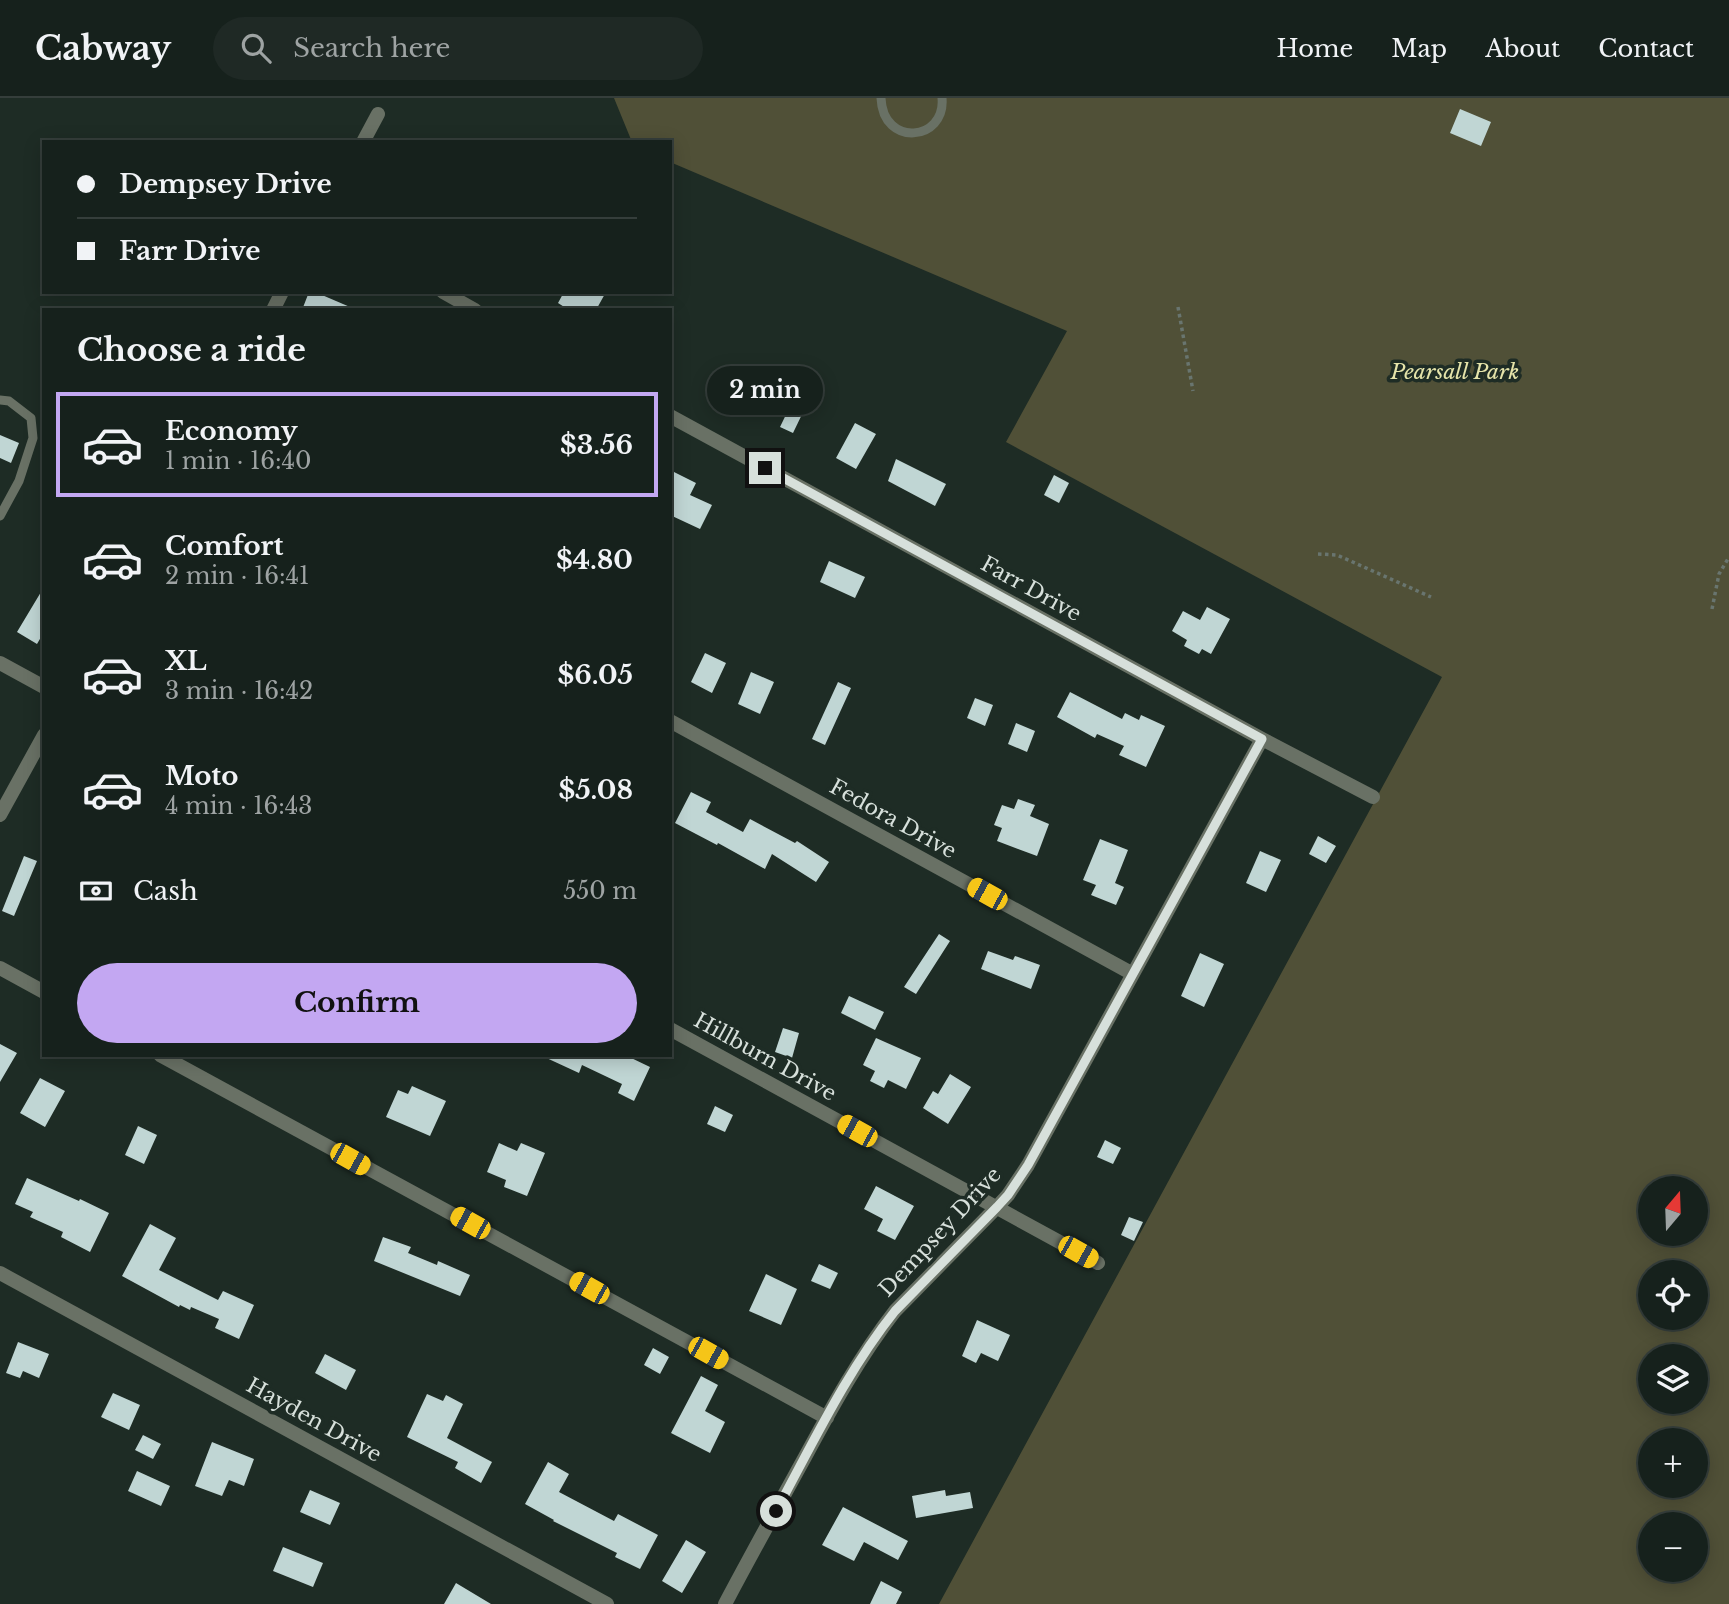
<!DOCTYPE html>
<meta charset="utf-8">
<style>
body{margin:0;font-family:"Libre Baskerville",serif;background:#1f2925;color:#f1f3f6;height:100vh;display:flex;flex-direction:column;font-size:26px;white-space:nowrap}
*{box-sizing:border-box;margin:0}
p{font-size:23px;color:#9ea3a3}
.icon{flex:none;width:38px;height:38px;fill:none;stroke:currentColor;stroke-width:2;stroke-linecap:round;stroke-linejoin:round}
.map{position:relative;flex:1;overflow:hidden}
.side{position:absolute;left:42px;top:210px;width:630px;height:749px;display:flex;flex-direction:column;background:#16211c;border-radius:0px;box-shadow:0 4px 18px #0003,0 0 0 2px #353e3b}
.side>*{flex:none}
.top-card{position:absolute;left:42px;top:42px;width:630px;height:154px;border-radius:0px;box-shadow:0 4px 18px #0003,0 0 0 2px #353e3b;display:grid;align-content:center;height:154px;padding:0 35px;background:#16211c}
.needle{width:46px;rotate:19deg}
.tools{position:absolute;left:1638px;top:1078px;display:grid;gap:14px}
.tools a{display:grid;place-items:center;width:70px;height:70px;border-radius:50%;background:#16211c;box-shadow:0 4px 18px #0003,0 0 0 2px #353e3b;font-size:35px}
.end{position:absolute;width:32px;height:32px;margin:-16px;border:9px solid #d7e0db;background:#111;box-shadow:0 0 0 4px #111}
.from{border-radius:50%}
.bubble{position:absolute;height:49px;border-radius:24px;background:#16211c;box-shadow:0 4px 18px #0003,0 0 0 2px #353e3b;font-size:23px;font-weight:800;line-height:49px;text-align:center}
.car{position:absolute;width:21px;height:42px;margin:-21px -10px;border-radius:9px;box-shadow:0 0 5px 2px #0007;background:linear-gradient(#f5c518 24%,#345 0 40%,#f5c518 0 76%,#345 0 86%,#f5c518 0)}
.top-card b{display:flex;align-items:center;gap:24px;height:66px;font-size:26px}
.top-card b+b{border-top:2px solid #353e3b}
.top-card i{width:18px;height:18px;background:#f1f3f6}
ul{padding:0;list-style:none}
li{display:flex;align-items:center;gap:21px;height:105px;margin:0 14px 10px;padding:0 21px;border:4px solid transparent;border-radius:0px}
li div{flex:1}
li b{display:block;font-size:26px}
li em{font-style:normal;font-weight:800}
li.current{border-color:#c3a7f2}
li>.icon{width:63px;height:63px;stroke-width:1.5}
h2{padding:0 35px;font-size:32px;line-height:84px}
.pay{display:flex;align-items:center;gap:18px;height:77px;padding:0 35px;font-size:26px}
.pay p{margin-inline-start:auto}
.action{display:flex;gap:14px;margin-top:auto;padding:14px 35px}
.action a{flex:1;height:80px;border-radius:42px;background:#c3a7f2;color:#111;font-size:28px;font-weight:800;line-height:80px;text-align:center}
header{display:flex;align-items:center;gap:42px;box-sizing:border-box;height:98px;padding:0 35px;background:#16211c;border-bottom:2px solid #353e3b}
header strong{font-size:33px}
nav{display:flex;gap:38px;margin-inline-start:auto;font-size:24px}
.search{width:490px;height:63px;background:#1f2925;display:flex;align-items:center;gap:18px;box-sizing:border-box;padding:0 24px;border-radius:38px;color:#9ea3a3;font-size:26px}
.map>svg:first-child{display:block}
</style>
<header>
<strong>Cabway</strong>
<div class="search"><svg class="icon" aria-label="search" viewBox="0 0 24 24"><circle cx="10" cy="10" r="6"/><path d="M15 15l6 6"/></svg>Search here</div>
<nav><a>Home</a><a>Map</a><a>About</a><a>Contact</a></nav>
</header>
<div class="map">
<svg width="1729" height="1506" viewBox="0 0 1729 1506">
<rect width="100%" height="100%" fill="#1e2c25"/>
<path fill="#505037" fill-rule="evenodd" d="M614,0H1729V1506H939L1442,579L1006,344L1067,233L670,64V44H632ZM1650,1090H1696V1136H1650ZM1650,1174H1696V1220H1650ZM1650,1258H1696V1304H1650ZM1650,1342H1696V1388H1650ZM1650,1426H1696V1472H1650Z"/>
<path fill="#c0d6d4" d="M1460,11L1491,24L1481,48L1450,35Z
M309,194H315L357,212H302Z
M564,194H606L596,212H569L558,205Z
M794,300L807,306L793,335L780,329Z
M855,325L876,336L856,371L836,360Z
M0,337L19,345L11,365L0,360Z
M896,361L946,386L935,408L888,383Z
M670,372L696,385L690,397L712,407L700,431L670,417Z
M1054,377L1069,385L1059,405L1044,397Z
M829,463L865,479L855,500L820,484Z
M44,489V534L37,546L17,534Z
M1207,509L1230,521L1211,556L1202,551L1199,556L1184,548L1187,542L1172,533L1183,513L1200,522Z
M705,555L726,565L712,595L691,584Z
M751,574L774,584L760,616L738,606Z
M838,584L851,590L825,647L812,641Z
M1070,594L1122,621L1125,615L1139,622L1141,617L1165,628L1146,669L1119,657L1124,648L1097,636L1095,640L1057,619Z
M975,600L993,607L985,628L967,620Z
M1016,625L1035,633L1027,654L1008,646Z
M691,694L711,704L706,714L743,734L750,721L795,745L797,743L829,764L816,784L772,756L765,771L718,745L717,747L675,725Z
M1018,701L1035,707L1030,718L1049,726L1037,758L997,743L1002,730L994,727L1002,707L1014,711Z
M1318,738L1336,748L1326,765L1309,756Z
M1100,741L1128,752L1115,785L1124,789L1116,807L1091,797L1096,787L1083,782Z
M1260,753L1281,762L1266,794L1246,785Z
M24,758L37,763L14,818L2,813Z
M939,836L950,843L916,896L904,889Z
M988,853L1013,862L1015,858L1040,867L1031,891L981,871Z
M1200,855L1224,866L1204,909L1181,898Z
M849,898L884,914L875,932L841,915Z
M783,930L799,935L792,960L775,954Z
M876,940L921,960L906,991L888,982L884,990L870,983L875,973L863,967Z
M0,946L17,955L0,984Z
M540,957H625L650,969L634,1003L618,995L622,986L582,967L579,975Z
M950,976L971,989L948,1026L923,1010L933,993L938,996Z
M40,980L65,993L45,1029L20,1015Z
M412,988L446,1003L430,1038L386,1019L398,992L408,996Z
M715,1008L733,1017L725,1034L707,1026Z
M138,1028L157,1037L144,1066L125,1057Z
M1105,1042L1121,1050L1113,1066L1097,1059Z
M499,1045L517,1053L521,1045L545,1055L527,1098L504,1089L506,1082L487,1074Z
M27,1080L79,1103L80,1101L109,1115L90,1154L61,1139L63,1134L30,1119L33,1114L15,1106Z
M876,1088L914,1108L895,1142L877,1133L883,1121L864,1111Z
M1129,1119L1143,1124L1134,1143L1121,1137Z
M150,1126L176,1140L159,1172L218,1202L223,1193L254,1207L239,1241L215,1230L219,1221L191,1209L190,1212L180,1207L179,1209L122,1178Z
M383,1139L411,1149L408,1155L437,1167L438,1163L470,1177L460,1198L374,1163Z
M819,1166L838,1175L830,1191L811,1183Z
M766,1176L797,1191L781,1227L749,1213Z
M977,1222L1010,1237L998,1263L981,1255L976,1265L962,1258Z
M18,1244L49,1256L39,1280L23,1273L20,1280L6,1275Z
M653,1250L669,1259L660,1276L644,1267Z
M325,1256L356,1272L346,1292L315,1275Z
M701,1278L718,1287L705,1313L725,1324L710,1355L671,1335Z
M113,1295L140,1307L129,1332L101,1319Z
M427,1296L443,1303L446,1297L463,1306L447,1340L492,1364L481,1385L455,1370L458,1364L407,1339Z
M143,1337L161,1346L153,1361L135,1352Z
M212,1344L254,1361L244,1388L229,1382L222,1398L195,1388Z
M548,1364L569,1376L559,1394L614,1423L618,1416L658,1437L640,1471L615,1459L617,1455L553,1423L554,1422L525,1406Z
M137,1373L170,1388L161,1408L128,1393Z
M310,1392L340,1405L330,1427L300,1414Z
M945,1392L946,1398L970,1394L973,1410L916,1420L912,1398Z
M843,1409L908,1443L898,1462L864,1444L854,1463L822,1447Z
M686,1442L706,1454L682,1495L662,1483Z
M283,1449L323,1465L313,1489L273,1473Z
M881,1483L902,1494L896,1506H870Z
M456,1485L491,1506H444Z"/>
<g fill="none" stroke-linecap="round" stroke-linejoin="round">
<path stroke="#69756f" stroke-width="3.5" stroke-dasharray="3.5 3.5" stroke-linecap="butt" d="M1178,209L1193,293
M1318,456L1337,457L1431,499
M1712,511L1719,476L1729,459"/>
<path stroke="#697165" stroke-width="9" d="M881,0C883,50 946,43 942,0
M0,302L9,303L31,320L33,340L19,383L0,418"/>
<path stroke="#697165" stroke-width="14" d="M363,44L378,16
M443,194L475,212
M273,212L282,194
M670,318L1262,641L1373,699
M0,565L44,589
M670,623L1133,876
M0,717L44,637
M0,870L44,894
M670,931L1098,1165
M160,957L827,1320
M0,1175L607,1506
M725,1506C751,1457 778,1408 805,1359C832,1309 860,1258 895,1213L997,1109L1008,1097L1028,1067L1262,641"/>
</g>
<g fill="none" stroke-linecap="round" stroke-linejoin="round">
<path stroke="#d7e0db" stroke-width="9" d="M765,370L1262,641L1028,1067L1008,1097L997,1109L895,1213C847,1273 813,1345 776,1413"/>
</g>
<g text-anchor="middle" stroke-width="7" stroke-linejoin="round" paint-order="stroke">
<g font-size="21" font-style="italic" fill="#e5e4aa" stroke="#1e2c25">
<text x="1455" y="281">Pearsall Park</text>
</g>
<g font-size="21" fill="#d7e0db" stroke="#1e2c25">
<text transform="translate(1031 491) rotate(29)" y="7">Farr Drive</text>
<text transform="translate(893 721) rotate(29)" y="7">Fedora Drive</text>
<text transform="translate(765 959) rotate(29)" y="7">Hillburn Drive</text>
<text transform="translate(940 1134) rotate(-47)" y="7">Dempsey Drive</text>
<text transform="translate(314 1322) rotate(29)" y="7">Hayden Drive</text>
</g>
</g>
</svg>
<div class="tools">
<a><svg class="needle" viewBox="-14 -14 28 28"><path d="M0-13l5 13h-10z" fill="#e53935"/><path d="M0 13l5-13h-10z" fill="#9ea3a3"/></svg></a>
<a><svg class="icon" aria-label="locate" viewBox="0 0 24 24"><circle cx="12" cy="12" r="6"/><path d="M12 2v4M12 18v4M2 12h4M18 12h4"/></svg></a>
<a><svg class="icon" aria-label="layers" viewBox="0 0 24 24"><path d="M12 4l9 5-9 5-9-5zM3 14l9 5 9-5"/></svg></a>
<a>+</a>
<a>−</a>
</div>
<i class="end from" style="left:776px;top:1413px"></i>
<i class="end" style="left:765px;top:370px"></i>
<div class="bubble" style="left:707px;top:268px;width:116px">2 min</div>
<i class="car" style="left:987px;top:796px;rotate:299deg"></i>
<i class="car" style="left:857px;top:1033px;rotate:299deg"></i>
<i class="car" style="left:350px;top:1061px;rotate:119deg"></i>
<i class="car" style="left:470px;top:1125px;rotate:299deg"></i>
<i class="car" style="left:1078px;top:1154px;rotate:119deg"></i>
<i class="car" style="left:589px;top:1190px;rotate:299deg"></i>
<i class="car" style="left:708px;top:1255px;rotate:119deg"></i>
<div class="top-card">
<b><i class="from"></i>Dempsey Drive</b>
<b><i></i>Farr Drive</b>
</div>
<section class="side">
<h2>Choose a ride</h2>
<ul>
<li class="current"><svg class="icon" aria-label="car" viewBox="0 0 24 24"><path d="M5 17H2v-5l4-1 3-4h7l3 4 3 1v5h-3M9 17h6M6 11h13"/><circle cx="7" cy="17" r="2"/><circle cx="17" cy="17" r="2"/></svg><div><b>Economy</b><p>1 min · 16:40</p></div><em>$3.56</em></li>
<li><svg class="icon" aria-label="car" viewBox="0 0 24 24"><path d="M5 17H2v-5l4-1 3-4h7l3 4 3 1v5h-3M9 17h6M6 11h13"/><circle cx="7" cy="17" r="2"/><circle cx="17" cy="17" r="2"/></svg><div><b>Comfort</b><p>2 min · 16:41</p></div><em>$4.80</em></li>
<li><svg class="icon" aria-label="car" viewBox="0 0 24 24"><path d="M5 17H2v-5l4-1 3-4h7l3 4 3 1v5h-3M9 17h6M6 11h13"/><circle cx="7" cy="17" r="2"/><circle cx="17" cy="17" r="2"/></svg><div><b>XL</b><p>3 min · 16:42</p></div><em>$6.05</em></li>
<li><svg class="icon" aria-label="car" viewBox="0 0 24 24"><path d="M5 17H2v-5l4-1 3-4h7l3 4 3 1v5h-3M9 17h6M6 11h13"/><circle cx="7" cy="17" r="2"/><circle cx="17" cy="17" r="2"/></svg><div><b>Moto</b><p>4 min · 16:43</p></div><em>$5.08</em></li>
</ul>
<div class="pay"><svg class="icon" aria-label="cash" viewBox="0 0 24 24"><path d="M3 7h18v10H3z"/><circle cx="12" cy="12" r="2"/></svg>Cash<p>550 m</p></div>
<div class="action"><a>Confirm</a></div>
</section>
</div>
